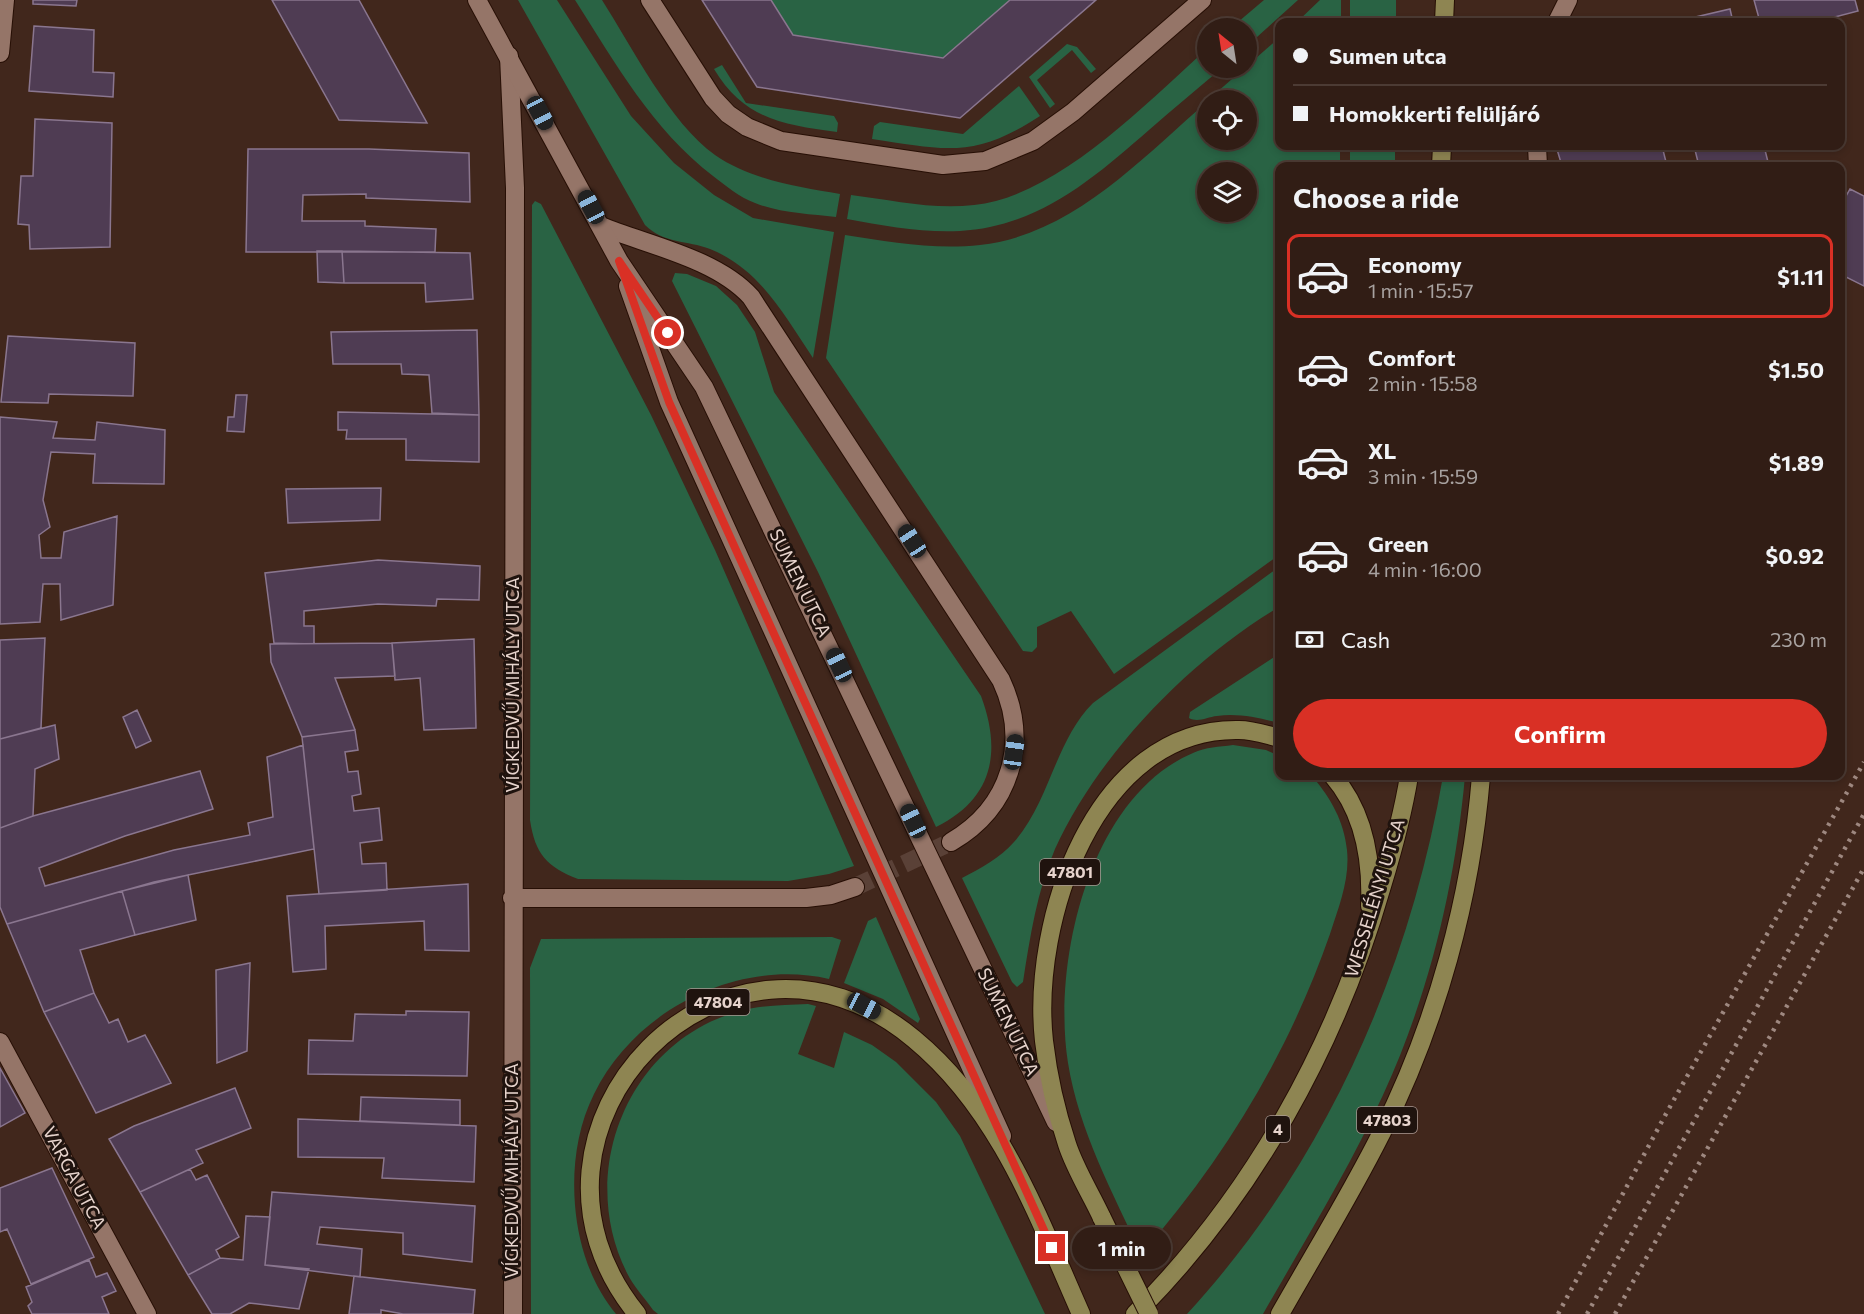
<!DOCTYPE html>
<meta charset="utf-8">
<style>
body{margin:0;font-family:Commissioner,sans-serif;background:#3d2a22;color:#f1f3f6;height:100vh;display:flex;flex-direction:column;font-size:22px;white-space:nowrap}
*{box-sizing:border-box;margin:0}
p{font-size:20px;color:#a8a2a0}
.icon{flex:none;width:33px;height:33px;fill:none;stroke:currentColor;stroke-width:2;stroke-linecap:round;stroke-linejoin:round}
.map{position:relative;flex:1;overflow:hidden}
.drawer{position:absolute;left:1275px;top:162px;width:570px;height:618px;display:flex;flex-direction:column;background:#311d15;border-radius:12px;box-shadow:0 3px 9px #0003,0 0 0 2px #4c3b34}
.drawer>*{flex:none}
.guide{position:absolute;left:1275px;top:18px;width:570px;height:132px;border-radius:12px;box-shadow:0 3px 9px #0003,0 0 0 2px #4c3b34;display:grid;align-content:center;height:132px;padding:0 18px;background:#311d15}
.needle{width:39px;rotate:330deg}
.buttons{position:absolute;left:1197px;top:18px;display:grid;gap:12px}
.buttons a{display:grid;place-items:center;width:60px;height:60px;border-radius:50%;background:#311d15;box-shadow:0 3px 9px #0003,0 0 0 2px #4c3b34;font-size:30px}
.end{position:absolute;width:27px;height:27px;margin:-14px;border:8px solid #d93025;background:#fff;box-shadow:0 0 0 3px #fff}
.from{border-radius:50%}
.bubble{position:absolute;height:42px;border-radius:21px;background:#311d15;box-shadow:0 3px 9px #0003,0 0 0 2px #4c3b34;font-size:20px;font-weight:700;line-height:42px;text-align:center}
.car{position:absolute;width:18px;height:36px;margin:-18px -9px;border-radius:8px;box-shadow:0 0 4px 2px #0007;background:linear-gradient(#222 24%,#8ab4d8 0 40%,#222 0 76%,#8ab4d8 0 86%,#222 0)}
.guide b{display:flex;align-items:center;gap:21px;height:57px;font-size:22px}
.guide b+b{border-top:2px solid #4c3b34}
.guide i{width:15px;height:15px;background:#f1f3f6}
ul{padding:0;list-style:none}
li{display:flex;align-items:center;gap:18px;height:84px;margin:0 12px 9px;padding:0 6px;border:3px solid transparent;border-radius:12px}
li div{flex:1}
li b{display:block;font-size:22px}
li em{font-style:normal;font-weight:700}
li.active{border-color:#d93025}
li>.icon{width:54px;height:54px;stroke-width:1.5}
h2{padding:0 18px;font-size:27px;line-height:72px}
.pay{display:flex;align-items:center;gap:15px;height:66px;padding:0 18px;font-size:22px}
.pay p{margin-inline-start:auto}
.button{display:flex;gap:12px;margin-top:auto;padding:12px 18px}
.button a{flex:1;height:69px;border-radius:36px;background:#d93025;color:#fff;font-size:24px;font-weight:700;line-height:69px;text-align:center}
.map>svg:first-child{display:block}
</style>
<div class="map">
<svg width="1864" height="1314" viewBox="0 0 1864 1314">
<rect width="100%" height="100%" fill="#41271c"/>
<path fill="#296344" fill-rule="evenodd" d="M518,0H557L631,116L674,163L714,195L753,218L834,232L813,358C784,315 760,269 710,249C687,240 664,244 645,225Z
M575,0H602C632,47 670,123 715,155C751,180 798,187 840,194L836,217C810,214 780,213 755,203C739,197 726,186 713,176C652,129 616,64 575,0Z
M771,0H1010L943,58L793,35Z
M1264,0H1298L1247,46L1246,28H1231Z
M1320,0H1341V22H1297Z
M1350,0H1396V22H1350Z
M1279,38L1280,146H1340V166H1280L1279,555L1114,674L1071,611L1037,627V647L1032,652L1023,651L826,358L845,235C889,242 935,250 980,245C1072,235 1142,158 1208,101V140H1246V100H1208ZM1208,172H1246V212H1208Z
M1067,44L1077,47L1096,69L1091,73L1072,50L1037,80L1055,104L1050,108L1029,77Z
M1207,49L1208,68H1222C1198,88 1173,109 1149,130C1094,178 1038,227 960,231C923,233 884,226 847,219L851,195C892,200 933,210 974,205C1057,197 1147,102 1207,49Z
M722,65L746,103L834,116L838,123L837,132C783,125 744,119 714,69Z
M1019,86L1040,116C974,159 946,150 872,139L874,126L880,122L963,134Z
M1350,146H1395V166H1350Z
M535,201L541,204L651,415L715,550L854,866L829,874L788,881L578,879C547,867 535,854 530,820L532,205Z
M675,273L687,274L716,286L737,305L755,332L774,392L981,696C1002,752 993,799 936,827L818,572L672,281Z
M1279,567V607C1191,659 1098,754 1055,849C1037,891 1030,937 1023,982L1017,987L1012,982L962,878C981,868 1000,858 1014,842C1050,801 1055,741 1093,703Z
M1279,654V723C1259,718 1239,713 1217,716C1207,717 1198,723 1189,718L1190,712Z
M1233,745L1266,750L1279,756L1280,776L1313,777C1331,799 1344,821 1347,850C1350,879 1339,906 1330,934C1289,1052 1224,1160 1141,1254C1113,1193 1079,1131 1068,1063C1052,962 1089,797 1193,753C1206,747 1219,747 1233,745Z
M1443,776H1465C1455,886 1429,995 1383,1095C1348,1171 1304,1242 1263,1314H1187C1324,1165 1409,973 1443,776Z
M876,917L920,1019L918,1023L883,999L844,983L868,921Z
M832,937L841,940L829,979C737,958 635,1010 594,1094C577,1128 572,1168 575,1205C578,1244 591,1284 616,1314H531L530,968L541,939Z
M808,1004L816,1006L798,1054L834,1068L844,1032L872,1045L896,1062L936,1102L960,1136L1045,1314H658L653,1310C645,1298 633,1286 627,1273C576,1172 628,1041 740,1011C762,1005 785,1005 808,1004Z"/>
<path fill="#4f3c53" stroke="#8a768f" stroke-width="1.5" d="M33,0H77L76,6L33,4Z
M272,0H359L427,123L339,120Z
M702,0H771L793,35L943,58L1010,0H1096L960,118L757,87Z
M1754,0H1855L1858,11L1827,19L1828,22H1760Z
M1730,9L1733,22H1674Z
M34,26L94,30L93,72L114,73L113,97L29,91Z
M35,119L112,123L110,247L30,249L29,225L18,224L21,176H33Z
M1556,146H1662L1667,166H1562Z
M1694,146H1764L1769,166H1699Z
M248,149H369L469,153L470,202L366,198V194L303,195L302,221H365V226L436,229L435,252H246Z
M1850,189L1864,196V286L1840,274V207Z
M317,251H342L344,283L318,282Z
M342,251L470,253L473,299L426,302L425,283H344Z
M477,330L479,415L432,413L429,375L402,374L401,364H333L331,332Z
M8,336L135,343L133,396L49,394L48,403L1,402Z
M236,395H247L244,432L227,431L228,417H234Z
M338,412L479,415V462L406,460V439H346L347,430H338Z
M0,417L57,422L53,438L95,440L97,422L165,430L164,484L93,483L95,454L51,452L43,500L50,527L39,535L41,558H61L64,532L117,516L113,605L61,620L60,584H43L40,622L0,624Z
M381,488L380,520L288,523L286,489Z
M378,560L480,566L479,600L437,599L436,606L378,604L304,611V626H314V644L274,643L265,573Z
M45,638L41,728L0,739V640Z
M474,639L476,728L424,730L420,678L395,680L392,643Z
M392,643L395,676L335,678L355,730L302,737L271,662L270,644Z
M137,710L151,741L136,748L123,717Z
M55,725L59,759L35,769L33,816L0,828V739Z
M355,730L358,750L345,752L348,772L358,771L361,794L352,796L354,811L379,808L382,840L360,843L362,864L386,863L387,890L319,894L302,737Z
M303,745L314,849L154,882L7,924L0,907V828L33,816L200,771L213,809L125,836L39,868L45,886L174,850L250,835L248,823L273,817L267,757Z
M188,875L196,920L135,935L122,891Z
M468,884L469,951L425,950L424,921L325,926L326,969L293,972L287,896Z
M122,891L135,935L80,950L94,993L44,1012L7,924Z
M250,963L247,1051L217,1063L216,970Z
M94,993L109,1023L118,1019L128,1042L145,1035L171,1083L96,1113L44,1012Z
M406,1011L469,1012L467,1076L308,1074L309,1040L353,1041L355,1014L406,1015Z
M0,1068L25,1113L0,1127Z
M235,1088L251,1128L196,1150L203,1163L140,1192L109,1139L134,1126Z
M361,1097L460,1100V1125L360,1121Z
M298,1119L476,1126L474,1182L382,1178L384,1158L298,1157Z
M52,1168L94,1257L31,1284L7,1229L0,1232V1188Z
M190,1169L196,1180L207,1175L239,1237L216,1250L220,1258L188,1275L140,1192Z
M272,1192L475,1206L472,1262L403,1254V1233L320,1227L317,1244L362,1249L360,1277L265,1265Z
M246,1216L270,1217L265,1265L309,1269L299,1309L249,1303L230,1314H212L188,1275L220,1258L243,1260Z
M89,1260L96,1277L107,1273L116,1291L102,1297L109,1314H32L28,1306L32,1302L26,1287Z
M354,1276L475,1290L473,1314H403L381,1310V1314H349Z"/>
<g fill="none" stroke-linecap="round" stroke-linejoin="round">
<path stroke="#5a4137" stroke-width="18" stroke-dasharray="18 9" stroke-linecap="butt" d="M855,887L951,842"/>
<defs>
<path id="service" d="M1557,22L1568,0
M1537,146L1538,166"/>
<path id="minor" d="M650,0L713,98L728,114L747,127L781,141L943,165L985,161L1033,141L1073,112L1202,0
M0,53L5,0
M509,56L515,188L513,1314
M601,226C648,245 717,259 751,297L1001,680C1030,742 1011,807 951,842
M512,898H806L831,895L855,887
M0,1042L147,1314"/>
<path id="tertiary" d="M477,0L619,261L704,387L1056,1122
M628,286L669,402L1002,1136"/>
<path id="primary" d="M1444,22L1445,0
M1441,166L1442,146
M1333,776C1364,812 1372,860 1370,906
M1102,1218C1091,1194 1075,1169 1067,1144C1056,1111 1048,1075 1044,1041C1031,923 1094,727 1239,730C1253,730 1267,735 1280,738
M637,1314C487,1129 726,882 914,1039C1000,1110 1037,1215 1081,1314
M1135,1314C1253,1196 1336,1046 1382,886C1393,850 1403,813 1409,776
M1280,1314C1314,1254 1351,1194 1382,1132C1437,1022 1471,898 1481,776"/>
</defs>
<use href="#service" stroke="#270f05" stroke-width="20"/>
<use href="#minor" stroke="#270f05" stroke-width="20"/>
<use href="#tertiary" stroke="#270f05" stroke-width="20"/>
<use href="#primary" stroke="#270f05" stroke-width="20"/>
<use href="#service" stroke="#957568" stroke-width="18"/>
<use href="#minor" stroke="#957568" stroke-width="18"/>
<use href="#tertiary" stroke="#957568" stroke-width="18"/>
<use href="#primary" stroke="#8e8552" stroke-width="18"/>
<path stroke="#9e8880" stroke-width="4.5" stroke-dasharray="3 6" stroke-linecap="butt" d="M1558,1314L1667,1112L1864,762
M1587,1314L1864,814
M1615,1314L1864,868"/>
<defs>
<path id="primary-bridge" d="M1102,1218L1149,1314"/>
</defs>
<use href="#primary-bridge" stroke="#270f05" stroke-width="20" stroke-linecap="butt"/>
<use href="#primary-bridge" stroke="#8e8552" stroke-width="18"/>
</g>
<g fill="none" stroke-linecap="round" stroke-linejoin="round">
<path stroke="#d93025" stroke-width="8" d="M668,333L619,261L669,402L1052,1248"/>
</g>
<g text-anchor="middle" stroke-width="6" stroke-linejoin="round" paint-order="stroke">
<g fill="#1f130e" stroke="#ab9a94" stroke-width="1.5">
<rect x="1040" y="859" width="60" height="26" rx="4.5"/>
<rect x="686.5" y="989" width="63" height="26" rx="4.5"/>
<rect x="1357" y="1107" width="60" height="26" rx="4.5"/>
<rect x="1266" y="1116" width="24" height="26" rx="4.5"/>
</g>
<g font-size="16" font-weight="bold" fill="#e7d4cd">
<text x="1070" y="878">47801</text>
<text x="718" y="1008">47804</text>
<text x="1387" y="1126">47803</text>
<text x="1278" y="1135">4</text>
</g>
<g font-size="18" fill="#e7d4cd" stroke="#1f130e">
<text transform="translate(800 583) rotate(64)" y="6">SUMEN UTCA</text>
<text transform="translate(513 685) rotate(-90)" y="6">VÍGKEDVŰ MIHÁLY UTCA</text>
<text transform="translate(1375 898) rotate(-73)" y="6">WESSELÉNYI UTCA</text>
<text transform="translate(1008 1022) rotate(64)" y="6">SUMEN UTCA</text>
<text transform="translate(512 1171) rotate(-90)" y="6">VÍGKEDVŰ MIHÁLY UTCA</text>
<text transform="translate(74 1178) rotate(62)" y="6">VARGA UTCA</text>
</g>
</g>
</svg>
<div class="buttons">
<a><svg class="needle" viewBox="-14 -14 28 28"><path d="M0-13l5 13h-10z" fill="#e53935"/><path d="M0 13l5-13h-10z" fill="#a8a2a0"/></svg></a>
<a><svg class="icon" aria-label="locate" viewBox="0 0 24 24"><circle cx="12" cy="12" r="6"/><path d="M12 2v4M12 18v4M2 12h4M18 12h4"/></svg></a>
<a><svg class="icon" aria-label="layers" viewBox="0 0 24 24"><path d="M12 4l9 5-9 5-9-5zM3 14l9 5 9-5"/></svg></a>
</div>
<i class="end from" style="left:668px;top:333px"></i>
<i class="end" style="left:1052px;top:1248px"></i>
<div class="bubble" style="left:1072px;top:1227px;width:99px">1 min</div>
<i class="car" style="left:540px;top:113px;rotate:152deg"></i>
<i class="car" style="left:591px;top:207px;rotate:332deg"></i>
<i class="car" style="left:912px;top:541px;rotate:327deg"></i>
<i class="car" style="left:839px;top:665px;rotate:335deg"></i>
<i class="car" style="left:1014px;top:752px;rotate:8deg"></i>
<i class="car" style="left:913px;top:821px;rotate:335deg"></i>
<i class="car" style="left:864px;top:1006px;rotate:118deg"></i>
<div class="guide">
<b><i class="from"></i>Sumen utca</b>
<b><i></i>Homokkerti felüljáró</b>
</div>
<section class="drawer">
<h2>Choose a ride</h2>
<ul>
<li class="active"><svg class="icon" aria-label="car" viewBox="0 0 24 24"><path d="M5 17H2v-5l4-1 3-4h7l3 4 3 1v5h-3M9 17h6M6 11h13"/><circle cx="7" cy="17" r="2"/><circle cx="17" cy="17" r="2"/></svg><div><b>Economy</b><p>1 min · 15:57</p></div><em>$1.11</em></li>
<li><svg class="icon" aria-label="car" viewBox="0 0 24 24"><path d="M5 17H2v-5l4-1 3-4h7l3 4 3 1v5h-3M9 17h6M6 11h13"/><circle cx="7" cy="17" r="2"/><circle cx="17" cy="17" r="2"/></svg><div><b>Comfort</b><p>2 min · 15:58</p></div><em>$1.50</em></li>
<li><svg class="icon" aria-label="car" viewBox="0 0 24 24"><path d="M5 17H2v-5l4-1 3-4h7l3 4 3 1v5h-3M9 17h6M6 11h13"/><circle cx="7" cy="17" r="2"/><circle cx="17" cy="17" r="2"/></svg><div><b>XL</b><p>3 min · 15:59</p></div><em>$1.89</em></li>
<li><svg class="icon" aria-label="car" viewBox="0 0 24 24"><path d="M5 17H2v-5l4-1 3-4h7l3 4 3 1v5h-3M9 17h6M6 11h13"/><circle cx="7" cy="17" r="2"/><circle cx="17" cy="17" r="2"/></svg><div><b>Green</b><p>4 min · 16:00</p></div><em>$0.92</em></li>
</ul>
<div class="pay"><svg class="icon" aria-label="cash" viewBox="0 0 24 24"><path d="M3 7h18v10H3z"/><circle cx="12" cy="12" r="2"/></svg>Cash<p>230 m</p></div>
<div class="button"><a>Confirm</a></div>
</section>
</div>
